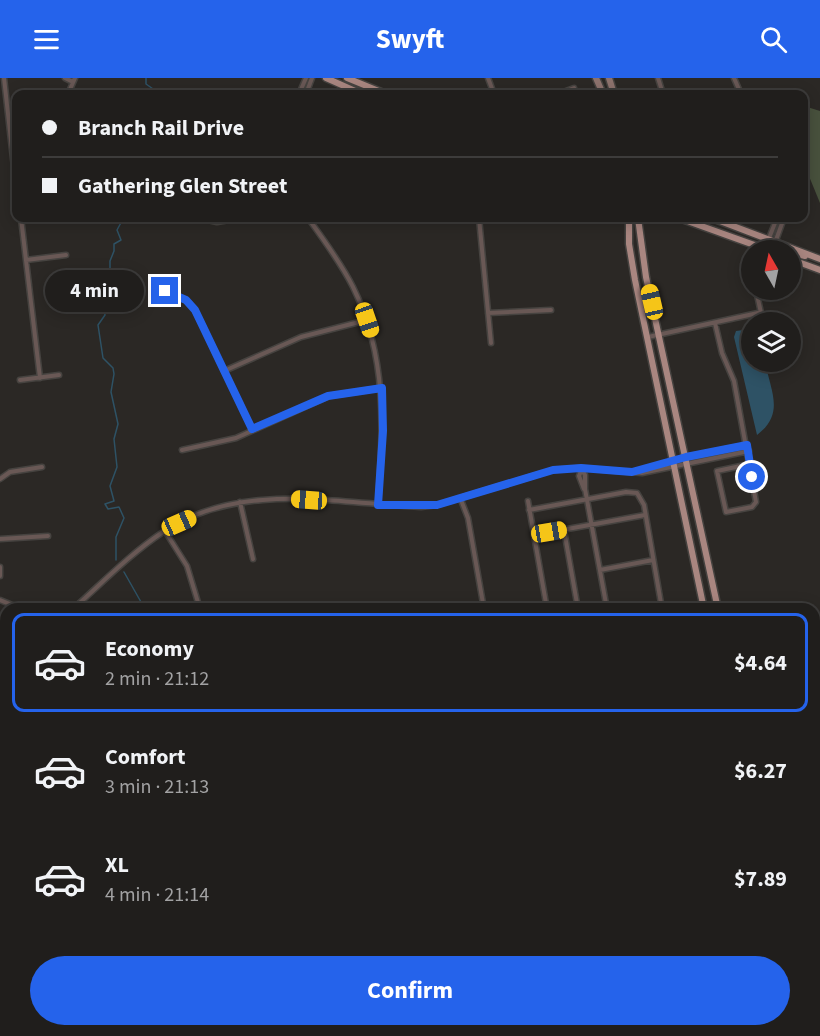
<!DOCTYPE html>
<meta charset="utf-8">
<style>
body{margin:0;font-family:"Source Sans 3",sans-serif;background:#2d2b29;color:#f1f3f6;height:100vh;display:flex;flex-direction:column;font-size:22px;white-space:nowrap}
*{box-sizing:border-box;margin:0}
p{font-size:20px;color:#a2a2a3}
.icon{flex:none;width:33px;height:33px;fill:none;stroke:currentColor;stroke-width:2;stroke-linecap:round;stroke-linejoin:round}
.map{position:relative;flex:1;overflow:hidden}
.drawer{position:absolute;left:0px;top:525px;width:820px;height:434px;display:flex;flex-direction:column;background:#201e1c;border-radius:18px 18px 0 0;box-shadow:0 3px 15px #0003,0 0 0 2px #3d3c3b}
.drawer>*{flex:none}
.top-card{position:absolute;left:12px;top:12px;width:796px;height:132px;border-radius:12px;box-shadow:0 3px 15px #0003,0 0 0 2px #3d3c3b;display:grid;align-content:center;height:132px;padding:0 30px;background:#201e1c}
.needle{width:39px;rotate:351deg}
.controls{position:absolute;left:741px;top:162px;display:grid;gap:12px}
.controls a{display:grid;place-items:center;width:60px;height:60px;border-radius:50%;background:#201e1c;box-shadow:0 3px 15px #0003,0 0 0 2px #3d3c3b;font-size:30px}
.end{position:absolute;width:27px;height:27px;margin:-14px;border:8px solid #2563eb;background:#fff;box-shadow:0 0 0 3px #fff}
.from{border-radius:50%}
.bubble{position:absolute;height:42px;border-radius:21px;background:#201e1c;box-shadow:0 3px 15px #0003,0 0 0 2px #3d3c3b;font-size:20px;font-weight:700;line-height:42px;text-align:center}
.car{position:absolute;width:18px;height:36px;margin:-18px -9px;border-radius:8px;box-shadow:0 0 4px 2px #0007;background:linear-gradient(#f5c518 24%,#345 0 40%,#f5c518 0 76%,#345 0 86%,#f5c518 0)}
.top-card b{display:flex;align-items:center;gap:21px;height:57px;font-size:22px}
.top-card b+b{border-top:2px solid #3d3c3b}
.top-card i{width:15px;height:15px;background:#f1f3f6}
ul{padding:10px 0 0;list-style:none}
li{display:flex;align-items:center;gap:18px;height:99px;margin:0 12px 9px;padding:0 18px;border:3px solid transparent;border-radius:12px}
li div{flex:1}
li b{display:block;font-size:22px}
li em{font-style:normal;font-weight:700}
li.selected{border-color:#2563eb}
li>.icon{width:54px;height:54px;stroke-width:1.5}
.cta{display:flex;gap:12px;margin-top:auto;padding:12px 30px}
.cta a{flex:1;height:69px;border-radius:36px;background:#2563eb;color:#fff;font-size:24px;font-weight:700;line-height:69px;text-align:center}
header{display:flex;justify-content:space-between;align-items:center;height:78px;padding:0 30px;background:#2563eb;color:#fff;font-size:27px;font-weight:700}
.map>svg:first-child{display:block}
</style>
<header><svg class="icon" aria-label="menu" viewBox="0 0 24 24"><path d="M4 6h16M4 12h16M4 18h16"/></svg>Swyft<svg class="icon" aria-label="search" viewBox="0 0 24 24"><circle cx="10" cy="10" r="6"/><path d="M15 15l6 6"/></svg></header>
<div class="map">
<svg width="820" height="958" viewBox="0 0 820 958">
<rect width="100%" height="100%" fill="#2b2825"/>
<path fill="#48513d" d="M804,28L820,33V125L804,86Z"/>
<path fill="#2e5265" d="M751,251L752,284H765C771,314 785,336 757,357L734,259L736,253Z"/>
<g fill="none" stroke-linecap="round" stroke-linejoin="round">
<path stroke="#2e5265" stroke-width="1.5" d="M146,0V6L156,13V16
M116,482V459L124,440L119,429L108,431L105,426L114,423L110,408L117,389L114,361L118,346L111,314L114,296L113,290L103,280L98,247L105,237L103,225L110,213V183L114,173V166L121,162L117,152L123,141L131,140
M124,494L141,524L140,531
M294,952L298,958"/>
<defs>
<path id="minor" d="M4,0L16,107
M65,0L73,4
M488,0L494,16
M658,0L663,16
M734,0L741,16
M68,16L75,0
M299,16L306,0
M306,16L312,0
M558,16L574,10
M21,140L40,300
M308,140C324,162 341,185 353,209C388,280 383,351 378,427
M479,140L491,265
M208,142L217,144L241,140
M769,160L777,140
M776,162L784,140
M26,182L66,177
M756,212L761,235
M165,213L186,222L195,232L252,351
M488,235L551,232
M715,245L722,275L734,303L756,424L752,429L726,434L717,393L750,386
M648,259L758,235L767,238
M224,293L301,259L367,242
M20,302L59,297
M182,372L236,360L329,318L382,310
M581,390L585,397V411L607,531
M581,393L579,398L584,411
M637,393L686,379L747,367
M0,401L10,394L42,389
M461,422L468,440L484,531
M528,423L547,531
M240,424L253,481
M529,432L626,414L637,415L644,427L662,531
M564,452L578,531
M165,453L187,488L200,531
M534,457L645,437
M0,461L48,458
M0,489V498
M600,492L653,482
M0,522L22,531
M73,531C102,505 130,476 163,454C239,403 335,425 421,429L437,427L553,392L581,390L642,395L749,373
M0,726L6,723
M0,873L6,865
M814,931L820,928
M814,939L820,936
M54,952L55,958
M117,952L119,958
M165,952L166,958
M374,952L382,958
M525,952V958
M578,952L579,958
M776,958L782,952
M787,958L794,952"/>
<path id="secondary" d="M596,0L603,16
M609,0L614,16"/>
<path id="primary" d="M326,0L362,16
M347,0L386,16
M629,140V166L635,202L704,531
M638,140L646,199L718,531
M679,140L768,172
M712,140L820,181
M762,169L785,172
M790,174L805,178
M790,181L820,192
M814,781L820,795
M814,822L820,836"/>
</defs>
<use href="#minor" stroke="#464340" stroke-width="7"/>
<use href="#secondary" stroke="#464340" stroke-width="9"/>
<use href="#primary" stroke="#464340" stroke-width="9"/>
<use href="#minor" stroke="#695855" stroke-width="4"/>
<use href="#secondary" stroke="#8d726d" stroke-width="6"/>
<use href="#primary" stroke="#a98680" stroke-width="6"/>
</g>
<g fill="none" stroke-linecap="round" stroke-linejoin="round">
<path stroke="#2563eb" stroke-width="8" d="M165,213L186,222L195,232L252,351L328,318L382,310L383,353L378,427H437L553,392L581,390L632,394L686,379L747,367L752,399"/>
</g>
</svg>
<div class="controls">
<a><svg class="needle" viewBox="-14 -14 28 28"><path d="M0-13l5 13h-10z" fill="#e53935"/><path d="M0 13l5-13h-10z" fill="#a2a2a3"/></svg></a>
<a><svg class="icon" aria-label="layers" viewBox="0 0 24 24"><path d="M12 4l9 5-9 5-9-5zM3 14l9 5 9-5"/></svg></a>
</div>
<i class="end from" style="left:752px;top:399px"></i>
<i class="end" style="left:165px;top:213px"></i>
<div class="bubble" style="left:45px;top:192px;width:99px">4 min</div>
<i class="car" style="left:652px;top:224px;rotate:347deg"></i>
<i class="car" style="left:367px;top:242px;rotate:161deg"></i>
<i class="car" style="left:309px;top:422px;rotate:274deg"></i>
<i class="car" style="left:179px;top:445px;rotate:66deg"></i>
<i class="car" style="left:549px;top:454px;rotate:80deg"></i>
<div class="top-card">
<b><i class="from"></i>Branch Rail Drive</b>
<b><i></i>Gathering Glen Street</b>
</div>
<section class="drawer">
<ul>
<li class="selected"><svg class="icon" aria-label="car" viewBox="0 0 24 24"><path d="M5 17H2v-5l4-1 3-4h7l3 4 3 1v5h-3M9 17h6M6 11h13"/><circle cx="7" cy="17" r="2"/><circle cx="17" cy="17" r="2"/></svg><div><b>Economy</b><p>2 min · 21:12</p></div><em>$4.64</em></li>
<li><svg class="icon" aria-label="car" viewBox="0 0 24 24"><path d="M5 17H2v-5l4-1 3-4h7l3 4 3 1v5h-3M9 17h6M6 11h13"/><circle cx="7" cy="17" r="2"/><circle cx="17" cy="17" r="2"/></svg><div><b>Comfort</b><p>3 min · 21:13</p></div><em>$6.27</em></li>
<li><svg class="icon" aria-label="car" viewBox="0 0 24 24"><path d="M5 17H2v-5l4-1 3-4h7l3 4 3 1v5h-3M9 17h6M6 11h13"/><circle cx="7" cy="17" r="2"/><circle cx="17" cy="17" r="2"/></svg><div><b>XL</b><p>4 min · 21:14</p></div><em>$7.89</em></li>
</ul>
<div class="cta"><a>Confirm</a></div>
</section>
</div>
